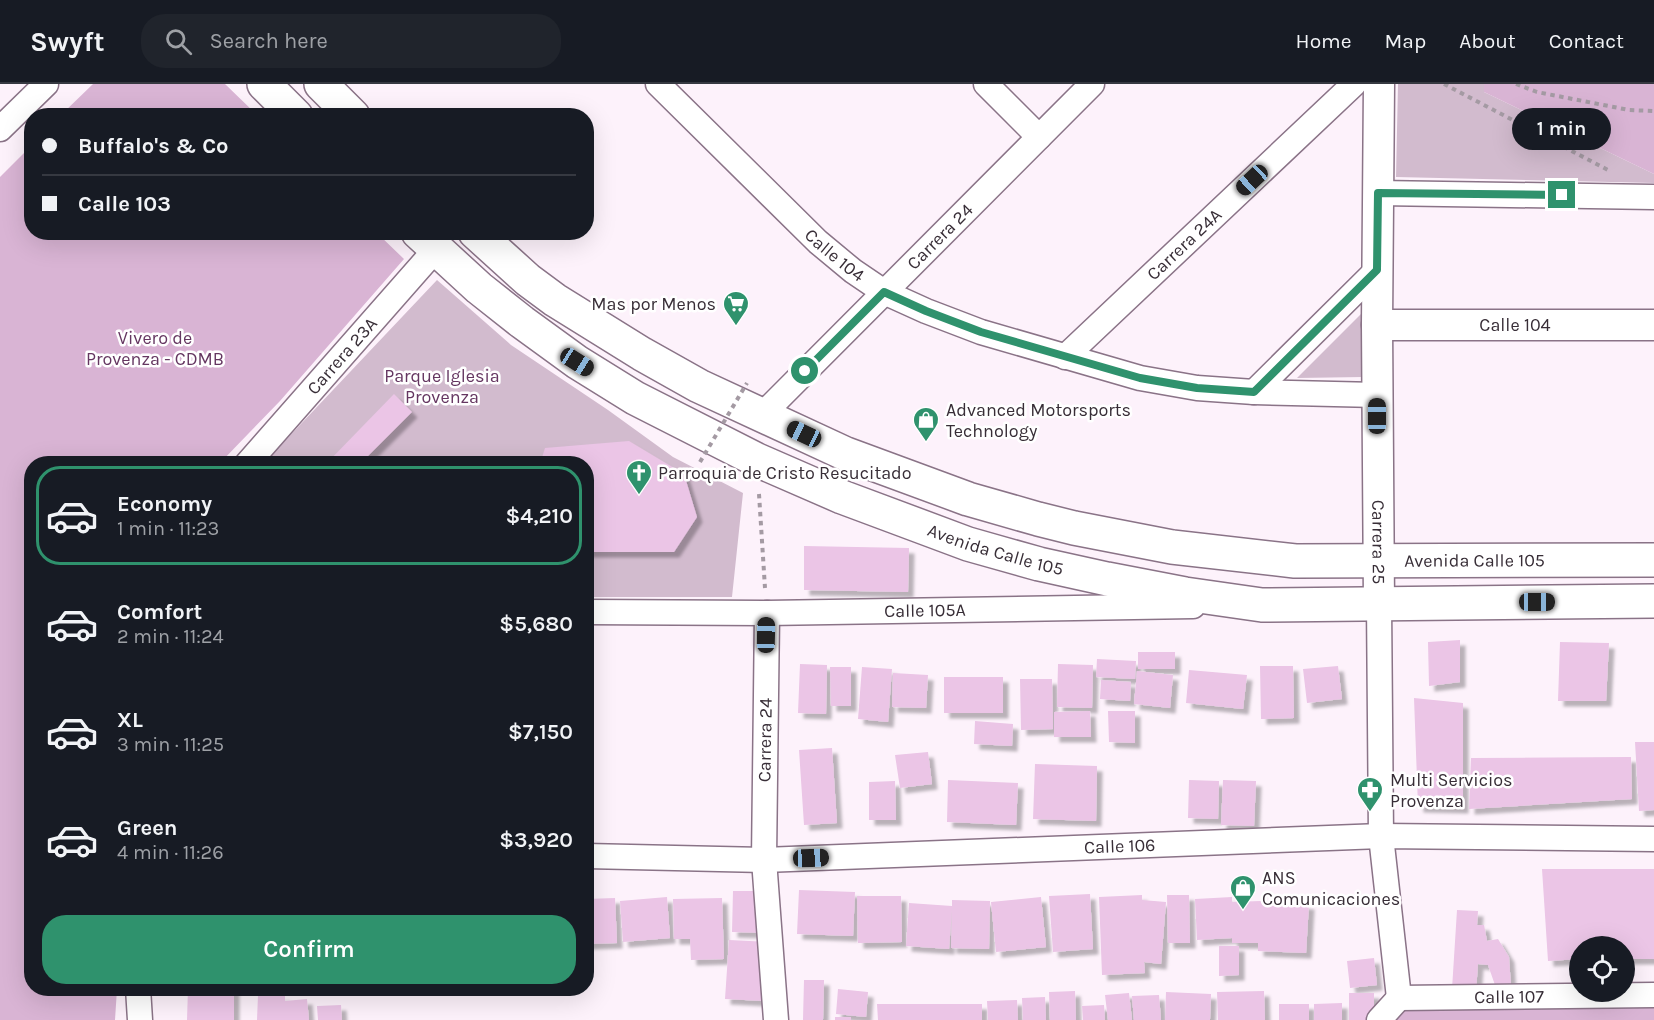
<!DOCTYPE html>
<meta charset="utf-8">
<style>
body{margin:0;font-family:Karla,sans-serif;background:#20242c;color:#f1f3f6;height:100vh;display:flex;flex-direction:column;font-size:22px;white-space:nowrap}
*{box-sizing:border-box;margin:0}
p{font-size:20px;color:#9ea1a6}
.icon{flex:none;width:33px;height:33px;fill:none;stroke:currentColor;stroke-width:2;stroke-linecap:round;stroke-linejoin:round}
.map{position:relative;flex:1;overflow:hidden}
.sheet{position:absolute;left:24px;top:372px;width:570px;height:540px;display:flex;flex-direction:column;background:#171b24;border-radius:24px;box-shadow:0 6px 24px #0002}
.sheet>*{flex:none}
.hud{position:absolute;left:24px;top:24px;width:570px;height:132px;border-radius:24px;box-shadow:0 6px 24px #0002;display:grid;align-content:center;height:132px;padding:0 18px;background:#171b24}
.controls{position:absolute;left:1569px;top:852px;display:grid;gap:12px}
.controls a{display:grid;place-items:center;width:66px;height:66px;border-radius:50%;background:#171b24;box-shadow:0 6px 24px #0002;font-size:30px}
.end{position:absolute;width:27px;height:27px;margin:-14px;border:8px solid #2f926d;background:#fff;box-shadow:0 0 0 3px #fff}
.from{border-radius:50%}
.bubble{position:absolute;height:42px;border-radius:21px;background:#171b24;box-shadow:0 6px 24px #0002;font-size:20px;font-weight:600;line-height:42px;text-align:center}
.car{position:absolute;width:18px;height:36px;margin:-18px -9px;border-radius:8px;box-shadow:0 0 4px 2px #0007;background:linear-gradient(#222 24%,#8ab4d8 0 40%,#222 0 76%,#8ab4d8 0 86%,#222 0)}
.hud b{display:flex;align-items:center;gap:21px;height:57px;font-size:22px}
.hud b+b{border-top:2px solid #363941}
.hud i{width:15px;height:15px;background:#f1f3f6}
ul{padding:10px 0 0;list-style:none}
li{display:flex;align-items:center;gap:18px;height:99px;margin:0 12px 9px;padding:0 6px;border:3px solid transparent;border-radius:24px}
li div{flex:1}
li b{display:block;font-size:22px}
li em{font-style:normal;font-weight:600}
li.current{border-color:#2f926d}
li>.icon{width:54px;height:54px;stroke-width:1.5}
.button{display:flex;gap:12px;margin-top:auto;padding:12px 18px}
.button a{flex:1;height:69px;border-radius:24px;background:#2f926d;color:#fff;font-size:24px;font-weight:600;line-height:69px;text-align:center}
header{display:flex;align-items:center;gap:36px;box-sizing:border-box;height:84px;padding:0 30px;background:#171b24;border-bottom:2px solid #363941}
header strong{font-size:28px}
nav{display:flex;gap:33px;margin-inline-start:auto;font-size:21px}
.search{width:420px;height:54px;background:#20242c;display:flex;align-items:center;gap:15px;box-sizing:border-box;padding:0 21px;border-radius:24px;color:#9ea1a6;font-size:22px}
.map>svg:first-child{display:block}
</style>
<header>
<strong>Swyft</strong>
<div class="search"><svg class="icon" aria-label="search" viewBox="0 0 24 24"><circle cx="10" cy="10" r="6"/><path d="M15 15l6 6"/></svg>Search here</div>
<nav><a>Home</a><a>Map</a><a>About</a><a>Contact</a></nav>
</header>
<div class="map">
<svg width="1654" height="936" viewBox="0 0 1654 936">
<defs>
<filter id="shadow"><feDropShadow dx="5.5" dy="5.5" stdDeviation="1.5" flood-color="#0004"/></filter>
</defs>
<rect width="100%" height="100%" fill="#fdf2fb"/>
<path fill="#d2bbce" d="M1398,0H1484V8L1654,90V99L1396,93Z
M437,196L511,261L608,326L673,373L743,409L732,513H587L586,380H263Z
M1361,230L1363,293L1297,294Z"/>
<path fill="#d9b4d4" d="M93,0H225L257,31H61Z
M1484,0H1654V90L1484,8Z
M31,62L32,148L377,149L404,175L280,317L220,379L32,380V904L117,905L115,936H0V93Z
M1654,918V936H1389L1404,922Z"/>
<path fill="#ebc5e6" filter="url(#shadow)" d="M394,310L412,328L360,380H326Z
M629,357L684,390L697,433L674,468H586V380H540L545,364Z
M804,462L909,464L908,508L804,506Z
M1460,556V598L1429,602L1428,558Z
M1560,558L1609,559L1606,617H1558Z
M1138,568H1175V585H1138Z
M1097,575L1136,577L1135,595L1096,593Z
M800,580L827,581L826,630L798,629Z
M1058,580L1093,581L1092,624L1057,623Z
M1260,582H1293L1294,634L1261,635Z
M1338,582L1342,615L1307,619L1303,585Z
M830,583H851V622H831Z
M862,583L892,585L888,638L858,635Z
M1189,586L1247,591L1243,625L1186,619Z
M1137,587L1173,591L1170,624L1134,620Z
M893,589L928,591L926,624L892,623Z
M944,593H1003V629H944Z
M1020,595H1052L1053,645L1021,646Z
M1101,596L1131,598L1130,617L1100,615Z
M1414,614L1463,619V724L1418,723Z
M1090,627L1091,653H1054V628Z
M1108,627H1135V659L1109,658Z
M975,637L1013,640L1012,662L974,660Z
M1635,658H1654V726L1639,727Z
M832,664L837,739L804,741L799,666Z
M928,668L932,700L900,704L895,671Z
M1631,673L1632,715L1469,725L1471,674Z
M1035,680L1097,682L1096,737L1033,735Z
M948,696L1018,699L1016,741L947,738Z
M1189,696L1219,697L1218,735L1188,734Z
M1223,696L1256,697L1254,742L1221,741Z
M895,697L896,736H869V698Z
M1542,785H1654V875H1624V862H1580V875L1548,877Z
M799,806L855,808L853,852L797,850Z
M733,807H765L768,849L732,848Z
M1090,810L1093,865L1053,868L1049,812Z
M1142,811V816L1166,818L1161,880L1144,878L1145,889L1102,891L1099,813Z
M1167,811H1189L1190,859H1168Z
M857,812H901L902,858L858,859Z
M667,813L670,854L623,858L620,817Z
M1041,813L1046,863L996,868L991,818Z
M1232,813V818L1261,817L1309,820L1306,869L1258,867V859H1232V854L1197,856L1195,815Z
M615,814L617,859L586,860V815Z
M722,814L724,875L691,876L690,855H674L673,815Z
M952,816L990,817L989,865L951,864L952,826L949,865L906,862L909,819L952,822Z
M1457,826L1478,827L1477,841H1484L1487,857L1498,855L1509,873L1511,903L1495,901L1488,881L1478,880L1476,907L1452,905Z
M729,856L768,858L764,917L725,915Z
M1219,862H1239V891L1219,892Z
M1374,874L1377,901L1350,904L1347,877Z
M804,896H824L823,936H803Z
M188,904H234V936H187Z
M838,905L868,908L866,933L836,930Z
M1075,907L1076,936H1050L1049,908Z
M1264,907L1265,936H1218L1217,908Z
M1166,908L1211,910L1210,936H1165Z
M1129,909L1132,936H1108L1105,911Z
M1349,909H1374V936H1349Z
M258,911L285,912V917L307,915L309,936H257Z
M1159,911L1161,936H1134L1132,912Z
M1045,913L1046,936H1023L1022,914Z
M1017,916L1018,936H988L987,917Z
M1342,919V936H1314V920Z
M877,920H982V936H878Z
M1279,920H1309V936H1279Z
M341,921L342,936H318L317,922Z
M1104,921L1105,936H1083L1082,922Z
M835,933H851V936H835Z"/>
<g fill="none" stroke-linecap="round" stroke-linejoin="round">
<defs>
<g id="minor">
<path id="s1" d="M658,0L818,158L853,187L884,208L926,227L981,248L1140,294L1197,304L1254,308L1377,311"/>
<path d="M986,0L1039,53"/>
<path d="M0,45L46,0"/>
<path d="M1378,109L1654,113"/>
<path id="s2" d="M1065,273L1354,0"/>
<path d="M1254,308L1377,186"/>
<path id="s3" d="M762,331L1092,0"/>
<path id="s4" d="M247,380L436,165"/>
<path d="M1379,519L1381,752L1399,914"/>
<path id="s5" d="M586,528L767,529L1193,522"/>
<path d="M767,529L764,776L776,936"/>
<path id="s6" d="M586,772L764,776L1381,752L1654,755"/>
<path d="M138,904L140,936"/>
<path id="s7" d="M1399,914L1654,911"/>
<path d="M1379,936L1399,914"/>
</g>
<g id="tertiary">
<path id="s8" d="M1379,0L1377,241L1379,519"/>
<path id="s9" d="M1377,241H1654"/>
</g>
<g id="secondary">
<path d="M264,0L296,32"/>
<path d="M321,0L353,32"/>
<path id="s10" d="M418,148L479,204L522,238L577,278L635,314L757,376L842,413L968,460L1039,480L1107,495L1185,510L1262,521L1654,517"/>
<path id="s11" d="M475,148L528,196L555,216L642,270L699,302L846,370L968,415L1038,435L1074,444L1172,463L1295,477L1654,476"/>
</g>
</defs>
<use href="#minor" stroke="#8a7387" stroke-width="27"/>
<use href="#tertiary" stroke="#8a7387" stroke-width="33"/>
<use href="#secondary" stroke="#8a7387" stroke-width="36"/>
<path stroke="#a49aa3" stroke-width="4" stroke-dasharray="4.5 4.5" stroke-linecap="butt" d="M1444,0L1608,86
M1516,0L1537,8L1629,26L1654,27
M759,410L765,504"/>
<use href="#minor" stroke="#fff" stroke-width="24"/>
<use href="#tertiary" stroke="#fff" stroke-width="30"/>
<use href="#secondary" stroke="#fff" stroke-width="33"/>
<path stroke="#a49aa3" stroke-width="4" stroke-dasharray="4.5 4.5" stroke-linecap="butt" d="M700,378L747,299"/>
</g>
<g fill="none" stroke-linecap="round" stroke-linejoin="round">
<path stroke="#2f926d" stroke-width="8" d="M805,287L884,208L926,227L981,248L1140,294L1197,304L1254,308L1377,186L1378,109L1562,111"/>
</g>
<defs>
<symbol id="supermarket-pin" viewBox="-11 -11 22 30"><path d="M0 17L-7.5 6A9.5 9.5 0 1 1 7.5 6Z" fill="#2f926d" stroke="#fff"/><path d="M-6-5.5h2.5l.6 2H6L4.5 2H-2.5L-4.4-4H-6ZM-1.5 3.2a1.3 1.3 0 1 0 .1 0ZM3 3.2a1.3 1.3 0 1 0 .1 0Z" fill="#fff"/></symbol>
<symbol id="shop-pin" viewBox="-11 -11 22 30"><path d="M0 17L-7.5 6A9.5 9.5 0 1 1 7.5 6Z" fill="#2f926d" stroke="#fff"/><path d="M-5-2.5h2.3a2.7 3.5 0 0 1 5.4 0H5L5.5 6h-11ZM-1.5-2.5h3a1.5 2.3 0 0 0-3 0Z" fill="#fff"/></symbol>
<symbol id="church-pin" viewBox="-11 -11 22 30"><path d="M0 17L-7.5 6A9.5 9.5 0 1 1 7.5 6Z" fill="#2f926d" stroke="#fff"/><path d="M-1.2-6h2.4v3.5h3.3v2.4h-3.3V6h-2.4V-.1h-3.3v-2.4h3.3Z" fill="#fff"/></symbol>
<symbol id="pharmacy-pin" viewBox="-11 -11 22 30"><path d="M0 17L-7.5 6A9.5 9.5 0 1 1 7.5 6Z" fill="#2f926d" stroke="#fff"/><path d="M-2-6h4v4h4v4h-4v4h-4v-4h-4v-4h4Z" fill="#fff"/></symbol>
</defs>
<g fill-rule="evenodd">
<use href="#supermarket-pin" x="721" y="205" width="30" height="40"/>
<use href="#shop-pin" x="911" y="321" width="30" height="40"/>
<use href="#church-pin" x="624" y="374" width="30" height="40"/>
<use href="#pharmacy-pin" x="1355" y="691" width="30" height="40"/>
<use href="#shop-pin" x="1228" y="789" width="30" height="40"/>
</g>
<g text-anchor="middle" stroke-width="5" stroke-linejoin="round" paint-order="stroke">
<g font-size="18" fill="#382e37" stroke="#fff">
<text dy="6" stroke="none"><textPath href="#s3" startOffset="252">Carrera 24</textPath></text>
<text dy="6" stroke="none"><textPath href="#s2" startOffset="164">Carrera 24A</textPath></text>
<text dy="6" stroke="none"><textPath href="#s1" startOffset="246">Calle 104</textPath></text>
<text dy="6" stroke="none"><textPath href="#s9" startOffset="138">Calle 104</textPath></text>
<text dy="6" stroke="none"><textPath href="#s4" startOffset="144">Carrera 23A</textPath></text>
<text dy="6" stroke="none"><textPath href="#s8" startOffset="458">Carrera 25</textPath></text>
<text dy="6" stroke="none"><textPath href="#s10" startOffset="666">Avenida Calle 105</textPath></text>
<text dy="6" stroke="none"><textPath href="#s11" startOffset="1078">Avenida Calle 105</textPath></text>
<text dy="6" stroke="none"><textPath href="#s5" startOffset="339">Calle 105A</textPath></text>
<text transform="translate(765 656) rotate(-89)" y="6">Carrera 24</text>
<text dy="6" stroke="none"><textPath href="#s6" startOffset="534">Calle 106</textPath></text>
<text dy="6" stroke="none"><textPath href="#s7" startOffset="110">Calle 107</textPath></text>
</g>
<g font-size="18" fill="#382e37" stroke="#fff" text-anchor="start">
<text x="716" y="226" text-anchor="end">Mas por Menos</text>
<text x="946" y="332">Advanced Motorsports<tspan x="946" dy="21">Technology</tspan></text>
<text x="658" y="395">Parroquia de Cristo Resucitado</text>
<text x="1390" y="702">Multi Servicios<tspan x="1390" dy="21">Provenza</tspan></text>
<text x="1262" y="800">ANS<tspan x="1262" dy="21">Comunicaciones</tspan></text>
</g>
<g font-size="18" fill="#653661" stroke="#fff">
<text x="155" y="260">Vivero de<tspan x="155" dy="21">Provenza - CDMB</tspan></text>
<text x="442" y="298">Parque Iglesia<tspan x="442" dy="21">Provenza</tspan></text>
</g>
</g>
</svg>
<div class="controls">
<a><svg class="icon" aria-label="locate" viewBox="0 0 24 24"><circle cx="12" cy="12" r="6"/><path d="M12 2v4M12 18v4M2 12h4M18 12h4"/></svg></a>
</div>
<i class="end from" style="left:805px;top:287px"></i>
<i class="end" style="left:1562px;top:111px"></i>
<div class="bubble" style="left:1512px;top:24px;width:99px">1 min</div>
<i class="car" style="left:1252px;top:96px;rotate:227deg"></i>
<i class="car" style="left:577px;top:278px;rotate:122deg"></i>
<i class="car" style="left:1377px;top:332px;rotate:0deg"></i>
<i class="car" style="left:804px;top:350px;rotate:295deg"></i>
<i class="car" style="left:1537px;top:518px;rotate:90deg"></i>
<i class="car" style="left:766px;top:551px;rotate:1deg"></i>
<i class="car" style="left:811px;top:774px;rotate:88deg"></i>
<div class="hud">
<b><i class="from"></i>Buffalo's &amp; Co</b>
<b><i></i>Calle 103</b>
</div>
<section class="sheet">
<ul>
<li class="current"><svg class="icon" aria-label="car" viewBox="0 0 24 24"><path d="M5 17H2v-5l4-1 3-4h7l3 4 3 1v5h-3M9 17h6M6 11h13"/><circle cx="7" cy="17" r="2"/><circle cx="17" cy="17" r="2"/></svg><div><b>Economy</b><p>1 min · 11:23</p></div><em>$4,210</em></li>
<li><svg class="icon" aria-label="car" viewBox="0 0 24 24"><path d="M5 17H2v-5l4-1 3-4h7l3 4 3 1v5h-3M9 17h6M6 11h13"/><circle cx="7" cy="17" r="2"/><circle cx="17" cy="17" r="2"/></svg><div><b>Comfort</b><p>2 min · 11:24</p></div><em>$5,680</em></li>
<li><svg class="icon" aria-label="car" viewBox="0 0 24 24"><path d="M5 17H2v-5l4-1 3-4h7l3 4 3 1v5h-3M9 17h6M6 11h13"/><circle cx="7" cy="17" r="2"/><circle cx="17" cy="17" r="2"/></svg><div><b>XL</b><p>3 min · 11:25</p></div><em>$7,150</em></li>
<li><svg class="icon" aria-label="car" viewBox="0 0 24 24"><path d="M5 17H2v-5l4-1 3-4h7l3 4 3 1v5h-3M9 17h6M6 11h13"/><circle cx="7" cy="17" r="2"/><circle cx="17" cy="17" r="2"/></svg><div><b>Green</b><p>4 min · 11:26</p></div><em>$3,920</em></li>
</ul>
<div class="button"><a>Confirm</a></div>
</section>
</div>
